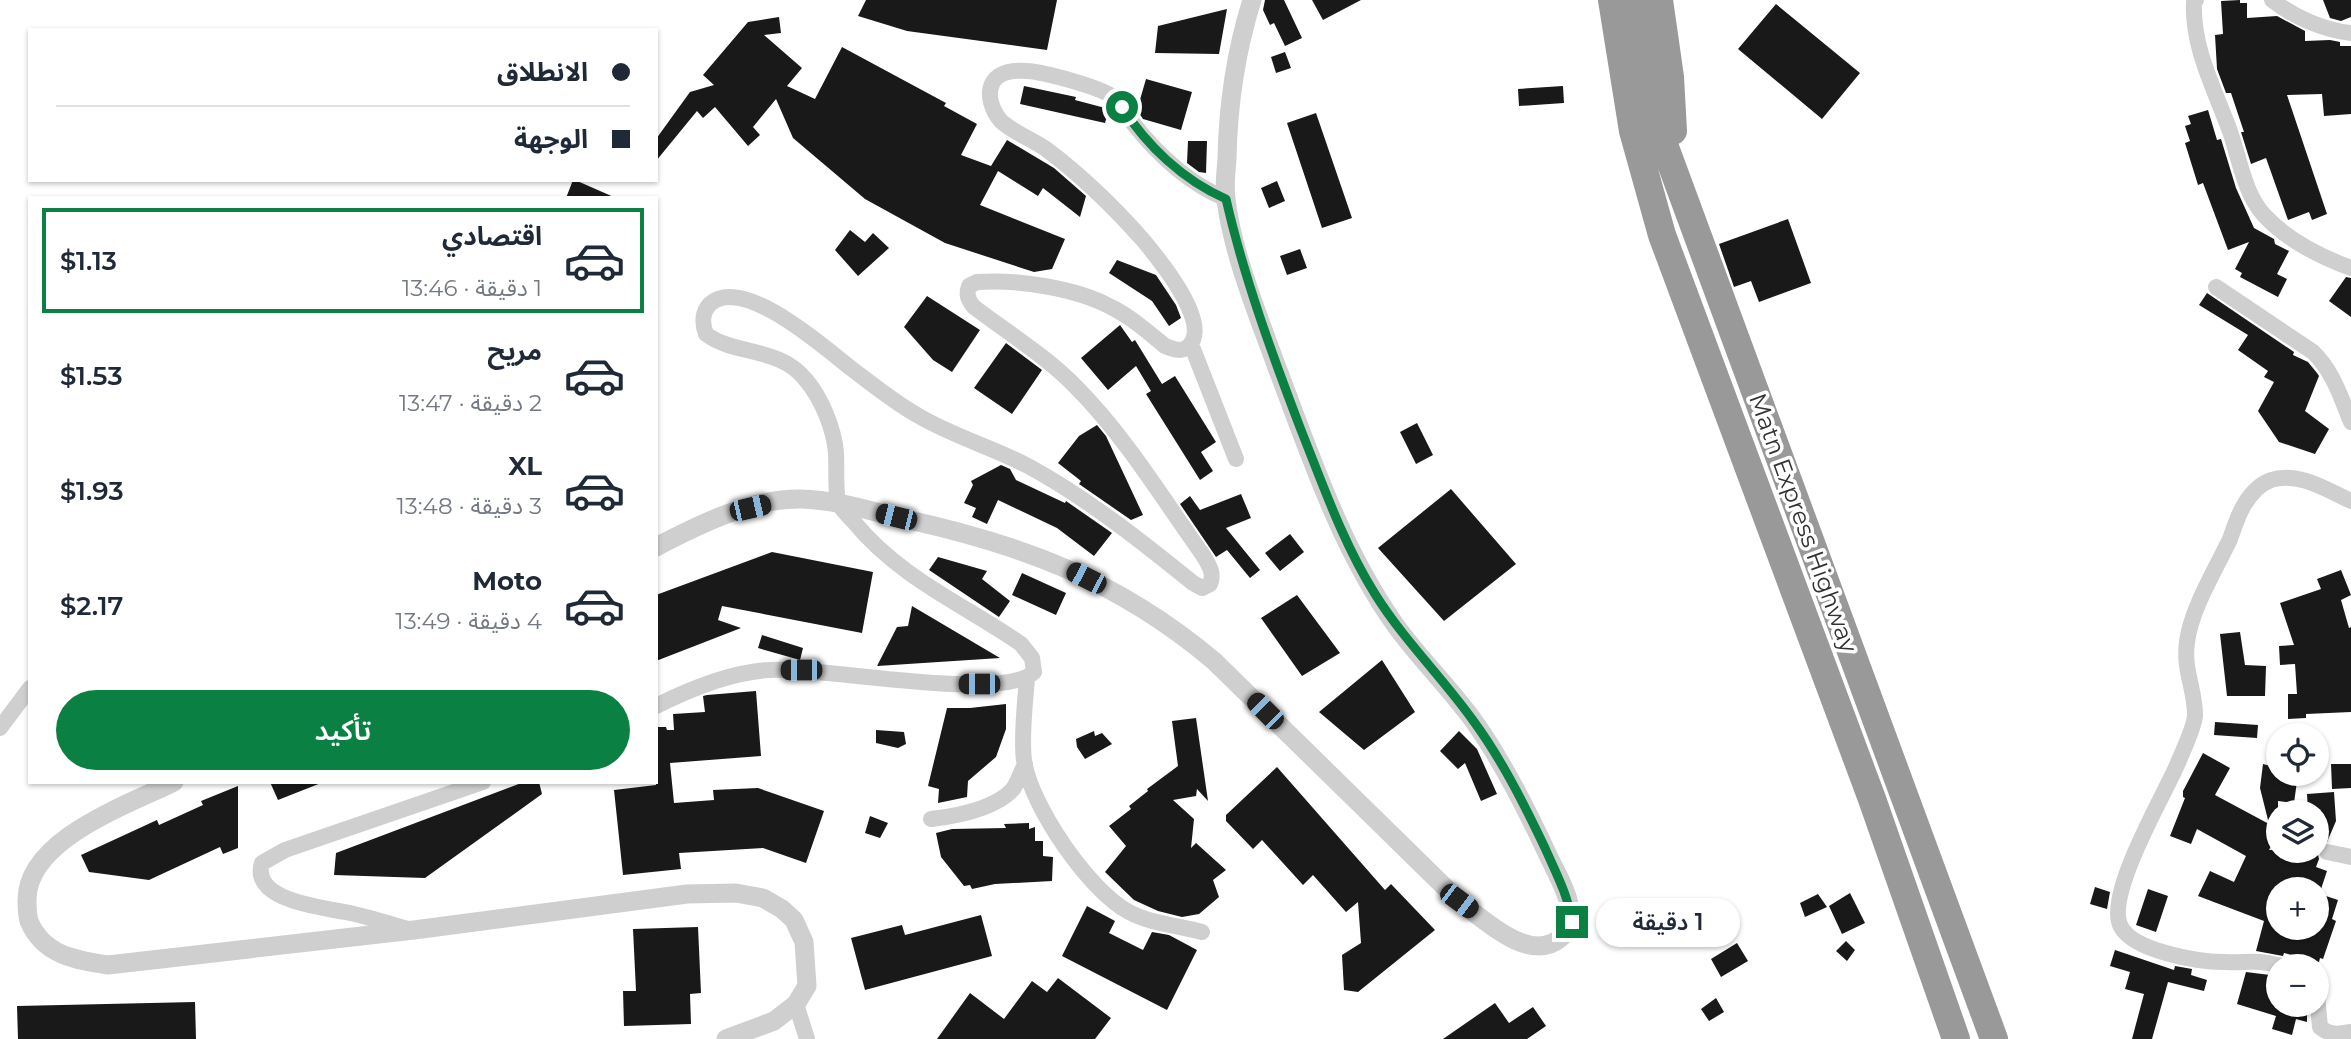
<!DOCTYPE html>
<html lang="ar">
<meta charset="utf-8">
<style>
body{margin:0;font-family:Montserrat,"Noto Sans Arabic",sans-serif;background:#f2f2f3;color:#1f2937;direction:rtl;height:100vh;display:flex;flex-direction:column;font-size:26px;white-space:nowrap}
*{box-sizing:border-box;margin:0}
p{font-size:23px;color:#747a83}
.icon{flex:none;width:38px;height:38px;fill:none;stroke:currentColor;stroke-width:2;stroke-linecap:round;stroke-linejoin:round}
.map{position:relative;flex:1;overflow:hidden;direction:ltr}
.details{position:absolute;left:28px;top:196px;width:630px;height:588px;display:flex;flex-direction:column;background:#fff;border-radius:0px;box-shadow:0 2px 5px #0004;direction:rtl}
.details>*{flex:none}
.guide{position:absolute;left:28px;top:28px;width:630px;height:154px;border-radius:0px;box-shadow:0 2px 5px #0004;direction:rtl;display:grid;align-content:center;height:154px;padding:0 28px;background:#fff}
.fabs{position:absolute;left:2266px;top:723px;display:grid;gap:14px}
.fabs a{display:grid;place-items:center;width:63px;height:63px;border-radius:50%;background:#fff;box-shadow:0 2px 5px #0004;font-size:35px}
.end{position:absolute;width:32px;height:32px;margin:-16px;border:9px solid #0b8043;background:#fff;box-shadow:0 0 0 4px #fff}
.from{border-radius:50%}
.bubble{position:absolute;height:49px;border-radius:24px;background:#fff;box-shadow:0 2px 5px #0004;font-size:23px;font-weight:600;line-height:49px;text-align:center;direction:rtl}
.car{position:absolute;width:21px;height:42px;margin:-21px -10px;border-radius:9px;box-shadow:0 0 5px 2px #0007;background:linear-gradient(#222 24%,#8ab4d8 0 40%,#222 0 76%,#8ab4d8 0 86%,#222 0)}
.guide b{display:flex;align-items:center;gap:24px;height:66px;font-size:26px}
.guide b+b{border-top:2px solid #e0e1e3}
.guide i{width:18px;height:18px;background:#1f2937}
ul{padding:12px 0 0;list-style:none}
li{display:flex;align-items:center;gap:21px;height:105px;margin:0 14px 10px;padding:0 14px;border:4px solid transparent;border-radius:0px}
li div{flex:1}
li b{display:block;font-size:26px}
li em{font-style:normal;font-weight:600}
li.current{border-color:#0b8043}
li>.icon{width:63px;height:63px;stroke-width:1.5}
.cta{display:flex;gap:14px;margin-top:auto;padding:14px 28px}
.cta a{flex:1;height:80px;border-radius:42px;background:#0b8043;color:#fff;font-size:28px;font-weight:600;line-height:80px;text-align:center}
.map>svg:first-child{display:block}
</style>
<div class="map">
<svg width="2351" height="1039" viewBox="0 0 2351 1039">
<rect width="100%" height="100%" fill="#fff"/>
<path fill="#191919" d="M866,0H1057L1047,50L907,31L858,16Z
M1265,0H1284L1302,38L1285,46L1274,23L1270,25L1263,10Z
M1312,0H1361L1323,20Z
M2240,0V3H2247V18L2277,16L2305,31V41L2330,40L2340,42V46H2351V114L2324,116L2322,94L2287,95L2327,214L2312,220L2309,212L2288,220L2266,158L2251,164L2241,132H2244L2231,93H2226L2217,69L2215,35L2223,34L2221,1Z
M2323,0H2351V17L2341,21L2330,18Z
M1776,4L1860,73L1822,119L1738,49Z
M1227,9L1219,54L1155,53L1158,26Z
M779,17L781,33L764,35L802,68L787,86L815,99L842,47L946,103L944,106L977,124L961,155L991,166L1007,140L1054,168L1086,196L1080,217L1043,188L1038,196L998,171L980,205L1065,239L1052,269L1034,272L945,243L865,199L793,138L776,99L753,127L760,135L748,146L715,107L703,118L697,111L656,161V139L690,92L714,85L703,75L748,22Z
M1285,52L1291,68L1276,73L1271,57Z
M1146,79L1192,92L1181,130L1143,119L1137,110Z
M1024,86L1076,97L1075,100L1109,109L1105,123L1020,104Z
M1563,86L1564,103L1519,106L1518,89Z
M2208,110L2217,140L2221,139L2236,188L2254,228L2274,239L2275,244L2289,251L2277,274L2287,279L2278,297L2240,277L2242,273L2235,269L2249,242L2228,250L2203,183L2198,185L2185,143L2190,141L2185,126L2191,124L2188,116Z
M1316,113L1352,218L1322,228L1287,123Z
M1188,141H1207L1206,173L1199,172L1187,163Z
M573,180H575L616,198H566Z
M1277,181L1285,201L1269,208L1261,188Z
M1788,219L1811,283L1759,302L1751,281L1734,287L1719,244Z
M850,230L865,242L873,233L889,248L858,276L835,250Z
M1300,249L1307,268L1287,275L1280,256Z
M1117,260L1156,275L1176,305L1181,318L1169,326L1152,301L1109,273Z
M2346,277L2351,278V317L2329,301Z
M2207,293L2294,352L2293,355L2308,362L2317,373L2319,376L2305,411L2329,429L2315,454L2279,442L2258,411L2274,382L2264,377L2268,371L2238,350L2248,335L2199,305Z
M927,296L980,330L952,372L933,360L904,327Z
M1120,325L1132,342L1135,340L1162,384L1175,376L1216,442L1201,452L1213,471L1200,480L1146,394L1151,391L1136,366L1108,390L1081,358Z
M1006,343L1042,370L1012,414L974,388Z
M1417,423L1433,455L1416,464L1400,432Z
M1097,425L1106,436L1143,515L1131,520L1079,484L1081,481L1058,463L1079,436Z
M1001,465L1010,469L1016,480L1065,503L1066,501L1112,533L1094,556L1057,528L998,500L987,524L972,517L976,508L964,503L973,485L971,481Z
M1451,489L1516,564L1444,621L1378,548Z
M1241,494L1251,518L1226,528L1260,570L1250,578L1227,550L1216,557L1180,504L1190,496L1200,510Z
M1290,534L1304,552L1280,571L1265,553Z
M772,552L873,572L862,633L722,606L718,620L741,628L656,661V595Z
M938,557L987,571L982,579L1010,601L999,617L929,570Z
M2341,570L2351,595L2341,600L2349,628L2351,627V712L2306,714V718L2288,719V694H2297L2295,664L2280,665L2279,646L2294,645L2280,603L2321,589L2317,579Z
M1022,573L1066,593L1056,615L1012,595Z
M1297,595L1340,653L1302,676L1261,618Z
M912,606L1000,658L877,666L897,627L908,626Z
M2240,632L2245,665L2266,666L2265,696H2227L2220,634Z
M762,635L803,648L800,660L758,648Z
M1382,660L1415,712L1364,750L1319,712Z
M756,691L761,756L670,763L674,803L714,800L713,790L758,788L824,811L806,863L763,848L679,853L681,869L623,875L614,790L656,785V727H666L667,730H674L673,714L705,712L703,696L707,695Z
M1006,704V729L996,757L968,781L967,797L938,803L939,789L928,786L947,708H970Z
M1196,718L1208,801L1197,789L1196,796L1173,800L1194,819L1191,848L1196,843L1226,870L1213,880L1219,897L1199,914L1182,917L1158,911L1134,900L1105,872L1126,846L1109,826L1131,809L1129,806L1148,791L1147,789L1178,766L1172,721Z
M2215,722L2258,725L2257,738L2214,735Z
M876,730L904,732L906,744L898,748L876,743Z
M1094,731L1095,736L1102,733L1112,744L1085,759L1077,747L1076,739Z
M1459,731L1477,749L1497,794L1481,801L1465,763L1458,769L1440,751Z
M2203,753L2230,768L2215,795L2269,824L2260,788L2263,764L2278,768V774H2298L2294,803L2278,801V839L2274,840L2269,850H2317L2319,859L2316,867L2327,871L2321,889H2278V928H2317V893L2338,900L2332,919L2336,921L2323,959L2320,958L2319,962L2284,953L2283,956L2256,951L2264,921L2198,896L2210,871L2234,882L2246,856L2197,829L2191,844L2170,836L2185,798L2183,797V791Z
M2331,764H2351V788L2332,789Z
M1277,767L1385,890L1391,884L1435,930L1358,992L1344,990L1342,955L1361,943L1358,902L1346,912L1313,875L1303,885L1262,840L1253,849L1226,821V815Z
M270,782H321V783L278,800Z
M524,782H539L542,794L425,878L334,875L336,853Z
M238,786V848L223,854L220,847L149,880L89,872L81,855L157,820L159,825L203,805L201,801Z
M2334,792L2336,821L2327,842L2320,845L2317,849V812H2308L2307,794Z
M870,816L888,823L880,838L865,833Z
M1029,823V829L1035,827V841H1043V856L1053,857L1052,881L995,884L972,889L970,885L964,886L941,857L936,833L952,829L1006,828L1004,824Z
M2095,887L2110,892L2107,909L2090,904Z
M2148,889L2168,896L2156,932L2136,925Z
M1850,893L1865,923L1842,934L1829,906Z
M1818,894L1827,907L1805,917L1800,903Z
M1087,906L1115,921L1109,933L1143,950L1152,932L1169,935L1197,950L1167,1010L1062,956Z
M981,915L992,956L865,990L851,938L902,925L905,935Z
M698,927L701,993L690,994L691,1024L624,1026L623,991H636L633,929Z
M1846,941L1855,950L1847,961L1836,951Z
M1737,943L1748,961L1721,977L1711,959Z
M2115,950L2174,970L2175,966L2192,969L2191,975L2207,980L2204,991L2168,982L2152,1039H2132L2144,994L2125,989L2130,972L2110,966Z
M2246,972L2278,976V1004H2307V1022L2296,1019L2292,1035L2272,1029L2276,1016L2237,1004Z
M1058,978L1111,1018L1095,1039H937L970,993L1004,1019L1032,981L1047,992Z
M1716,998L1724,1012L1709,1021L1701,1009Z
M195,1002L196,1039H18L17,1006Z
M1495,1003L1509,1023L1533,1007L1546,1026L1527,1039H1443Z"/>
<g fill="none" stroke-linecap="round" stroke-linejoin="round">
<path stroke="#cfcfcf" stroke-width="16" d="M2196,0L2194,2C2192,46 2213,86 2228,126C2239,154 2243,192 2264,215C2286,239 2321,257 2351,268
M2272,0C2294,17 2323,30 2351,33
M2216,287L2313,352C2333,371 2341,398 2351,422
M1191,344L1236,459
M1027,679C1025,702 1021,738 1024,760C1030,805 1089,891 1129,912C1151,924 1178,925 1202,932
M656,706C690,689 731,672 769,670C821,666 1002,703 1034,672L1032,658L1021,644C963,604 900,578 854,522C849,516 840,509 838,501C835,486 837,469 836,453C834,429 822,399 806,380C779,346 735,356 706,334C702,324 702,312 710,304C743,274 826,349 852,369C873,385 894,402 917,415C952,436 992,447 1028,466C1087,498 1141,541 1193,583L1202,588L1210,584C1215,573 1208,564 1203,555C1163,499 1124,435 1076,387C1046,356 1008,333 974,307C968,300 966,295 969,286L977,282C1016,279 1076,288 1111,307C1131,317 1148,332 1165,346C1173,349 1181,353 1189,346C1212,323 1158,258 1143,240C1113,206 1082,176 1046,149C1033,140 1011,131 1001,121C992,111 986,94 993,82C999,71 1016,70 1027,71C1044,72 1100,87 1113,97C1121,102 1126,114 1132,122C1157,154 1188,183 1226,199
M0,728L30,688
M931,819C956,816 995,809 1013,789C1018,782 1021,772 1025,764
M2327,852L2351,857
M408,929C387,923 366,916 345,912C321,907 250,900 262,863L285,850L483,782
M2281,966C2257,959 2247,963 2224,962C2198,962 2134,951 2121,927C2104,896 2164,796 2177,765C2182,753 2195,726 2195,715C2195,689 2183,670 2187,642C2191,609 2216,569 2230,539C2234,528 2238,515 2244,505C2250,495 2260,484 2271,480C2298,471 2327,490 2351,501
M2317,995L2320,1027C2330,1036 2339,1034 2351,1032
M796,1004L807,1039"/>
<path stroke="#cfcfcf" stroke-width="19" d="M656,547C698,525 752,498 801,499C835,500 867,510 900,518C1021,544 1118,580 1214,661L1459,901C1483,919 1529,963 1559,939C1570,931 1571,922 1570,909C1567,889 1554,869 1546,851C1525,806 1502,760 1473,720C1449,687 1420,659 1396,626C1340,547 1310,454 1276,365C1258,315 1232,252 1226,199C1224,186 1226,172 1227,159C1228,105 1236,51 1252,0
M174,782C128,805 27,839 27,900C27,908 27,914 29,921C43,955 75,960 108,965L414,930L687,894L736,893L763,898L782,909L794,920L804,942L807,986L796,1004L774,1021L726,1039"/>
<path stroke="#999" stroke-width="28" d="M1612,0L1633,131L1662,235L1872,799L1956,1039
M1636,0L1648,80L1662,139L1994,1039
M1659,0L1670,77L1673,131"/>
</g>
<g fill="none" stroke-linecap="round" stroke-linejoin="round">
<path stroke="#0b8043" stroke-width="9" d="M1122,107C1147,146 1183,180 1226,199C1244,278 1272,354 1301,430C1323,485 1343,543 1375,594C1403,639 1441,676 1472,719C1501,758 1524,804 1545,848C1556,873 1568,895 1572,922"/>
</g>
<g text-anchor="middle" stroke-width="7" stroke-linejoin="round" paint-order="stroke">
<g font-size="24" fill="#323232" stroke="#fff">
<text transform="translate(1803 523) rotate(70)" y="8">Matn Express Highway</text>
</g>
</g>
</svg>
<div class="fabs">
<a><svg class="icon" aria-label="locate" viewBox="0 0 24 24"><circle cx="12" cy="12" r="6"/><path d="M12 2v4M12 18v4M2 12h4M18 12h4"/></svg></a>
<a><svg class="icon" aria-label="layers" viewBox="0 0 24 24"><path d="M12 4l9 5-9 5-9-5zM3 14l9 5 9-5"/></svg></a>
<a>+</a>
<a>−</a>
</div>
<i class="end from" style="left:1122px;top:107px"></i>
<i class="end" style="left:1572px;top:922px"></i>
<div class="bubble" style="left:1596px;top:898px;width:144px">1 دقيقة</div>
<i class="car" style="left:750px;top:508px;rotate:77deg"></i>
<i class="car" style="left:896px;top:517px;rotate:284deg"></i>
<i class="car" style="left:1086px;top:578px;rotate:297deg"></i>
<i class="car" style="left:801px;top:670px;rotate:270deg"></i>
<i class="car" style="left:979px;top:684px;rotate:270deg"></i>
<i class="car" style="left:1265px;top:711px;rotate:315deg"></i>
<i class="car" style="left:1459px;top:901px;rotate:127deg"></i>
<div class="guide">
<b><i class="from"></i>الانطلاق</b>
<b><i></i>الوجهة</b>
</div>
<section class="details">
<ul>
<li class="current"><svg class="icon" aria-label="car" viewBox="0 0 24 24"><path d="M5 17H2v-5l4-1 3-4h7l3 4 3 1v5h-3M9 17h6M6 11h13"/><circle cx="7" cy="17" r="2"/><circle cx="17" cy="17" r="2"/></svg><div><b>اقتصادي</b><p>1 دقيقة · 13:46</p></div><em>$1.13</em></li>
<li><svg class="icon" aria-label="car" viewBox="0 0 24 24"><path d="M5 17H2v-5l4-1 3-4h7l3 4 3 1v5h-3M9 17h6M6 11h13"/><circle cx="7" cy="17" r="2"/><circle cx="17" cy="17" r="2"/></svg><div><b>مريح</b><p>2 دقيقة · 13:47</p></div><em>$1.53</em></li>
<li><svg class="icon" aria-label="car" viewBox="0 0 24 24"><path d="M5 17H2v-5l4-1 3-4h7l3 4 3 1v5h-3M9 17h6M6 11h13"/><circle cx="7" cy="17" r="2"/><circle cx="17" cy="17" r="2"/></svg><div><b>XL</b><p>3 دقيقة · 13:48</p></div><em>$1.93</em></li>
<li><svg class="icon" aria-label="car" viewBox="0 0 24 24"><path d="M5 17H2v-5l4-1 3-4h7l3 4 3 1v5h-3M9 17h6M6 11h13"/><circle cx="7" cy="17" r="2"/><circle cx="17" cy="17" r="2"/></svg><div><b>Moto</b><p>4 دقيقة · 13:49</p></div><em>$2.17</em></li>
</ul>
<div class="cta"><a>تأكيد</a></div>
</section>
</div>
